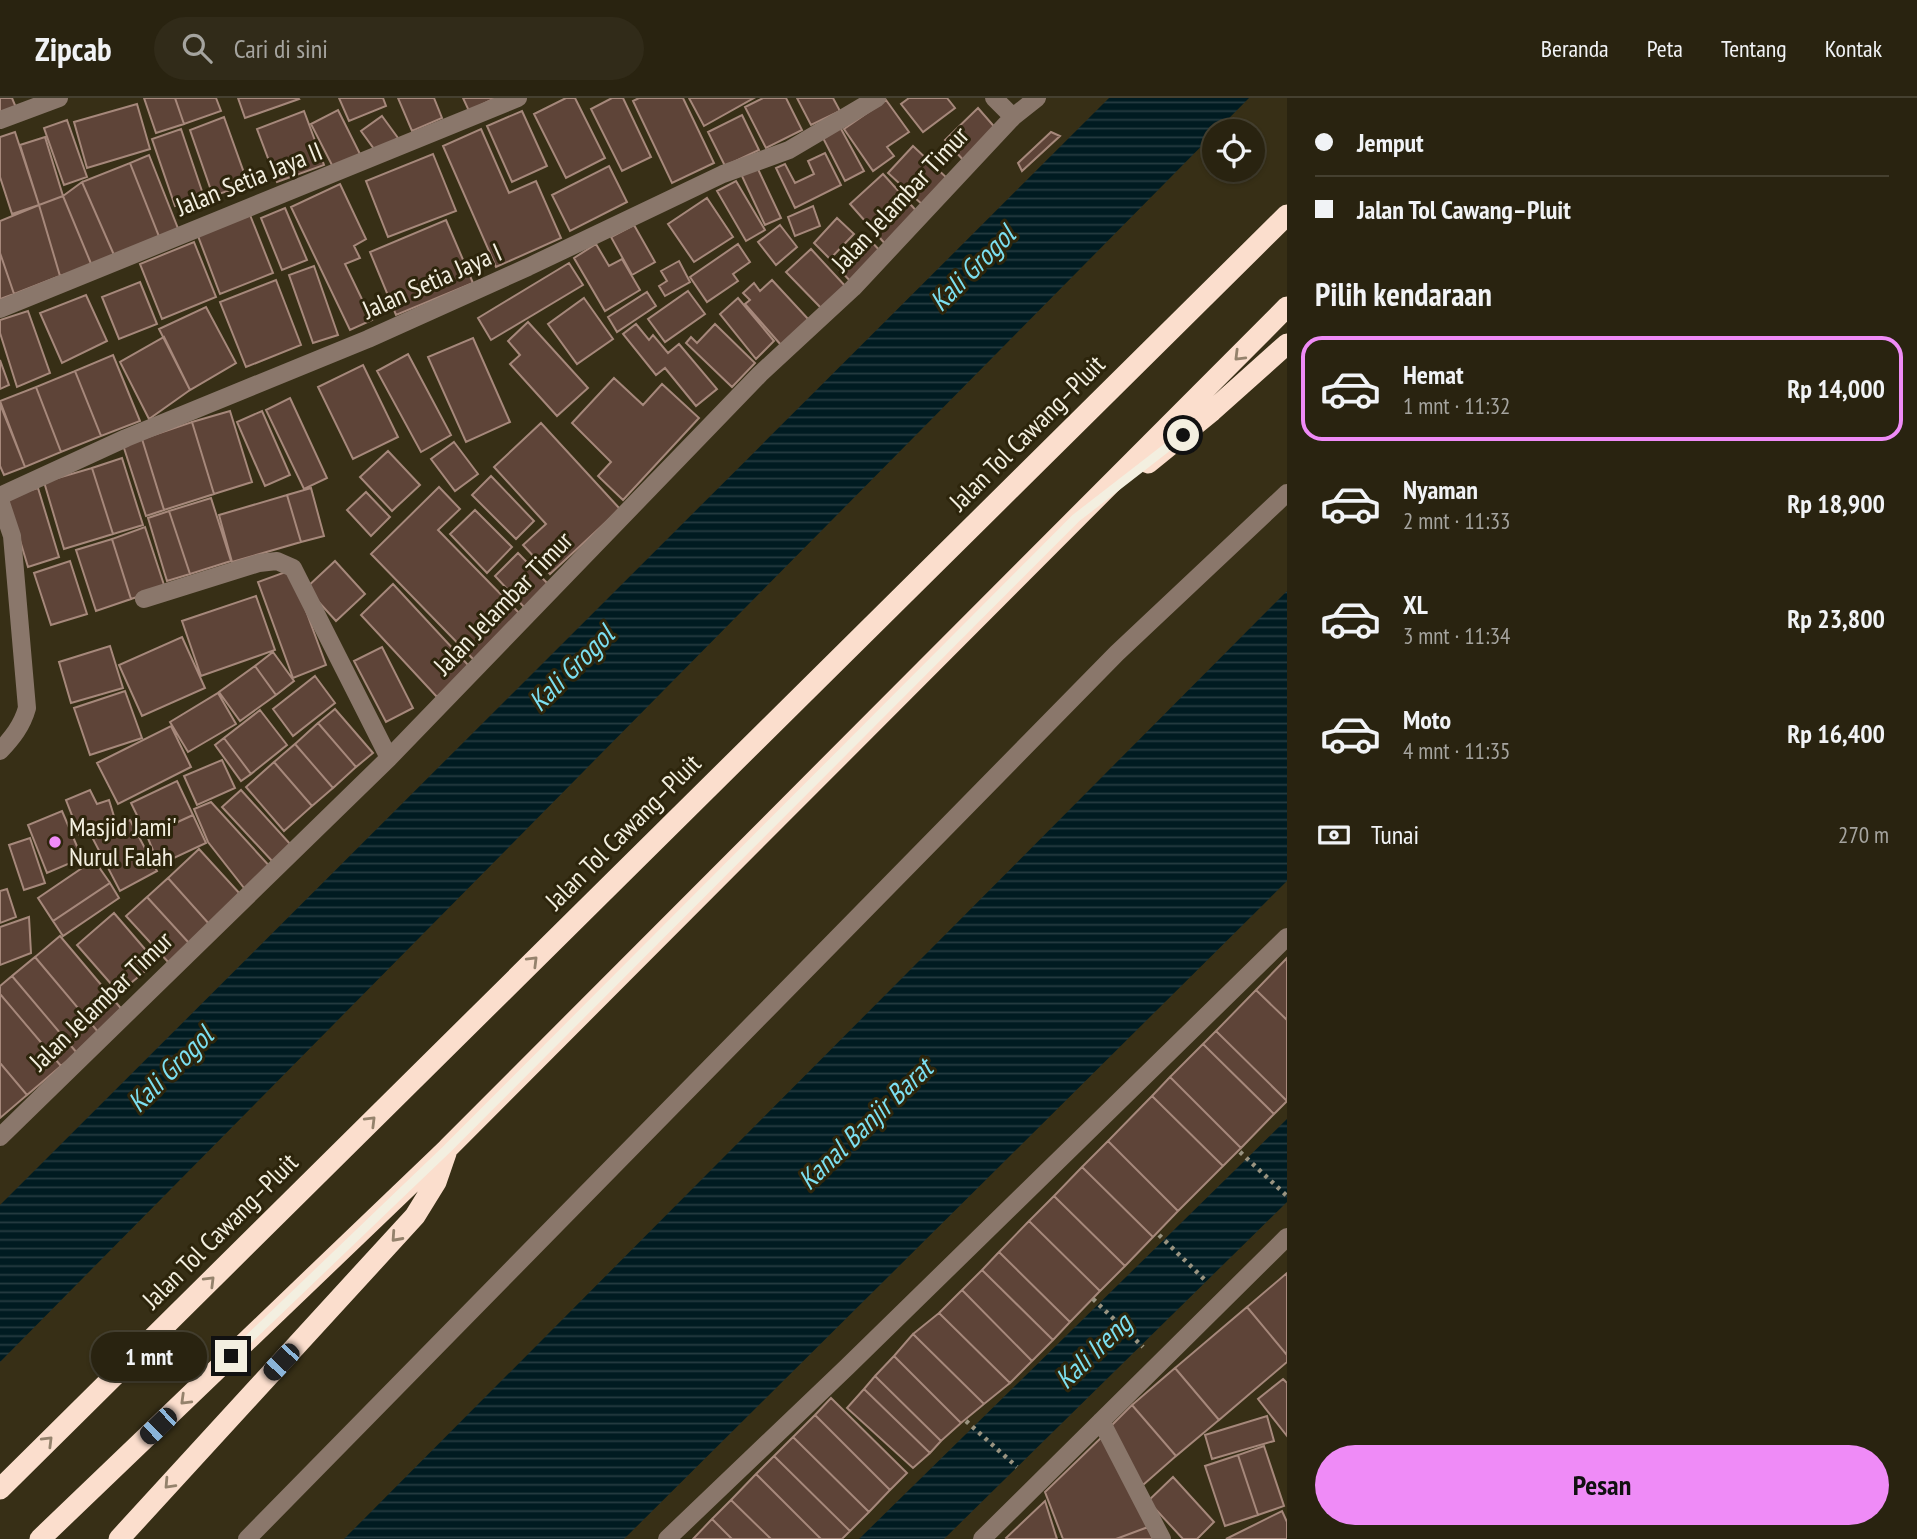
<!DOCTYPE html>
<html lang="id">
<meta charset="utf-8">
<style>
body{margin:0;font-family:"PT Sans Narrow",sans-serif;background:#312b19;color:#f1f3f6;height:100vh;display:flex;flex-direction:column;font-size:26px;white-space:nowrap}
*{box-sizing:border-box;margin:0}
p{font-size:23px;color:#a5a49f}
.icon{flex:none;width:38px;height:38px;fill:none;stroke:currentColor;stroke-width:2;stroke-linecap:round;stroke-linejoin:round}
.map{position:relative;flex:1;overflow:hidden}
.details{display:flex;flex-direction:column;background:#292310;width:630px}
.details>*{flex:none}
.guide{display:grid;align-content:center;height:154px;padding:0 28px;background:#292310}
.buttons{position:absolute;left:1202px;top:21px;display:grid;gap:14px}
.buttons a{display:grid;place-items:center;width:63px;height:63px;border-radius:50%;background:#292310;box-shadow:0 2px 5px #0004,0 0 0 2px #454030;font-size:35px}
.end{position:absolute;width:32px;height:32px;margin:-16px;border:9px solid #f3efe0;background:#111;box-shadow:0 0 0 4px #111}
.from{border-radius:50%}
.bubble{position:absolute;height:49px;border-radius:24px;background:#292310;box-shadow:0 2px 5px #0004,0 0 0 2px #454030;font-size:23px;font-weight:700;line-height:49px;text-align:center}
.car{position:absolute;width:21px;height:42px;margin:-21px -10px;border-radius:9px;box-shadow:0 0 5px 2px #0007;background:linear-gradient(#222 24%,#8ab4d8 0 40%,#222 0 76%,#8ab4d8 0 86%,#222 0)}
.guide b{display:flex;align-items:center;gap:24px;height:66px;font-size:26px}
.guide b+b{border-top:2px solid #454030}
.guide i{width:18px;height:18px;background:#f1f3f6}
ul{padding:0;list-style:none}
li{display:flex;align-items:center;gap:21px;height:105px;margin:0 14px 10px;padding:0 14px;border:4px solid transparent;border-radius:21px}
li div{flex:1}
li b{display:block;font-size:26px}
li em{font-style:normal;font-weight:700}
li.on{border-color:#ef8bf7}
li>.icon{width:63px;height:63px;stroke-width:1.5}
h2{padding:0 28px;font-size:32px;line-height:84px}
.pay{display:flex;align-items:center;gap:18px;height:77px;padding:0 28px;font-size:26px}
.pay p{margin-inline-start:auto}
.button{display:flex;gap:14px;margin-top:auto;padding:14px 28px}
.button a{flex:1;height:80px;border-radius:42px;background:#ef8bf7;color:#111;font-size:28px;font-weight:700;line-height:80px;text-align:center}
header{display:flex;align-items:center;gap:42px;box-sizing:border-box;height:98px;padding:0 35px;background:#292310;border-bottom:2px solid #454030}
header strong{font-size:33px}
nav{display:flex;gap:38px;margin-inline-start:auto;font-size:24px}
.search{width:490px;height:63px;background:#312b19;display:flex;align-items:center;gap:18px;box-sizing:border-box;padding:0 24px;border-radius:38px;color:#a5a49f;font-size:26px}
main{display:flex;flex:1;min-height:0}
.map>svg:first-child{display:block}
</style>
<header>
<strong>Zipcab</strong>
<div class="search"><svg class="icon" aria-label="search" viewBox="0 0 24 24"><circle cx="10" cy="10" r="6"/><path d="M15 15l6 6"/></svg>Cari di sini</div>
<nav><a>Beranda</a><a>Peta</a><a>Tentang</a><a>Kontak</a></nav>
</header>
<main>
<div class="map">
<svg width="1287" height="1441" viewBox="0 0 1287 1441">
<defs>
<pattern id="water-rules" width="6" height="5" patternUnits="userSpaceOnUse" patternTransform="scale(1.75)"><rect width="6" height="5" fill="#001b21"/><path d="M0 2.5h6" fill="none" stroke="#263c41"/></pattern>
</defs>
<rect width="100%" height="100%" fill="#372f16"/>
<path fill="url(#water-rules)" d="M1109,0H1249L0,1264V1107Z
M1287,493V783L624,1441H344Z
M1287,1021V1104L944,1441H859Z"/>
<path fill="#5e4438" stroke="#a6887b" stroke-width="2" d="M0,0H12L17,12L0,18Z
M144,0H175L184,26L156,35Z
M175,0H216L221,13L184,26Z
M238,0H298L299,1L245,20Z
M339,0H383L386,8L349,23Z
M398,0H434L442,20L412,33Z
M463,0H495L469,13Z
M566,0H575L605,60L566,80L534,16Z
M612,0H623L651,59L622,73L591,11Z
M639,0H683L714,65L672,85L633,3Z
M689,0H754L704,28Z
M763,0H786L802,32L766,50L745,9Z
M797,0H833L840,13L811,27Z
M909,0H947L955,10L923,34L901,6Z
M886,2L909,34L887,49L894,58L873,73L844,31Z
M137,6L150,51L87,70L74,24Z
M978,10L998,33L965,64L945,42Z
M338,12L362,60L335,73L311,26Z
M304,13L324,67L277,84L257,31Z
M522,13L547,68L512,84L487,28Z
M742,17L759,52L725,68L708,34Z
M382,18L398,40L377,55L361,33Z
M224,19L248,86L213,98L190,32Z
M67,22L87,79L64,87L44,30Z
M840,29L864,73L845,83L822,38Z
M181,31L204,99L175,108L152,41Z
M481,31L509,95L536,83L561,140L496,169L443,48Z
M15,34L39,107L12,116L0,79V39Z
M1051,34L1060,38L1022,73L1018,65Z
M45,39L63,98L39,107L20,47Z
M913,48L949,82L925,109L888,75Z
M825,55L841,87L795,110L776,70L785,66L795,85L814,76L808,63Z
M433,56L456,113L388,139L366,83Z
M149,57L179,133L160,141L130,65Z
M130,65L160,141L114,157L82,84Z
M609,68L627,104L570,133L552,97Z
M757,69L781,120L765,127L741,76Z
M883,76L921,118L887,148L850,106Z
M736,83L765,132L746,143L717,93Z
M82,84L114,157L92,168L63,98Z
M340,86L366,141L354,148L360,160L345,166L372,222L350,232L291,109Z
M63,98L92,168L60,178L39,107Z
M707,100L733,139L694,164L668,126Z
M39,107L60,178L14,196L0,155V123Z
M813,108L820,128L795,138L788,119Z
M285,110L307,162L282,172L261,120Z
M250,117L273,175L220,196L198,138Z
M837,120L854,136L830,161L814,145Z
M446,122L473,185L396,217L370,154Z
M634,127L655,164L632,177L611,139Z
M780,127L797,149L776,167L758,144Z
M867,139L883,156L853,186L836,168Z
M194,144L216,199L162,221L140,166Z
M596,146L609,168L622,161L640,192L605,213L574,160Z
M738,146L750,164L733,176L738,183L707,204L690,179Z
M811,151L847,190L823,212L786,174Z
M0,155L14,196L0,201Z
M679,163L690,184L665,198L659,188L667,183L661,173Z
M569,165L583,187L491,242L478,220Z
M314,168L338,237L313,245L289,177Z
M276,182L301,247L246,269L220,204Z
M772,182L809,222L781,247L745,206L750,202L743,195L754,185L760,193Z
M140,184L157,226L119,241L102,199Z
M688,193L705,216L665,244L648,221Z
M647,194L656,208L617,234L608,219Z
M86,197L107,243L62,265L40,215Z
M584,200L613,241L577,266L548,226Z
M738,200L774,243L756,261L720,216Z
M206,209L236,265L190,292L159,231Z
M28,213L50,275L17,289L0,235V222Z
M528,224L588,290L557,318L510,266L520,257L508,243Z
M636,226L649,242L653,237L668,255L679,246L717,291L696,308L665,270L656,277L623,236Z
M715,226L755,265L732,289L686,245L691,239L697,245Z
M164,239L190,292L149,321L120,264Z
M473,240L510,324L466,344L428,259Z
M408,256L451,337L421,354L377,273Z
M113,257L140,323L101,338L75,273Z
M0,262L9,287L0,291Z
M363,267L398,339L353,361L318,289Z
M75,273L101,338L61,354L36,289Z
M614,280L643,307L662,286L699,320L623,402L598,378L611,364L572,325Z
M36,289L61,354L25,369L0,303Z
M290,300L327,380L304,391L266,312Z
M0,306L25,369L4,377L0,368Z
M230,313L252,384L214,396L192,324Z
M262,313L290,377L265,388L237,324Z
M192,324L214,396L164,412L142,341Z
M541,325L620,411L550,476L523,447L546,426L494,369Z
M142,341L164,412L146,418L123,347Z
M454,344L478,376L455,393L431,361Z
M388,353L420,387L392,413L360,379Z
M122,360L143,427L113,436L92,370Z
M92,370L113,436L64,451L44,384Z
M491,378L534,423L516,441L472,397Z
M439,389L460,411L438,432L523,519L476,564L371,456Z
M38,390L59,459L28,469L7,399Z
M311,390L324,438L301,444L287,397Z
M366,394L390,419L371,438L347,412Z
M287,397L301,444L232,464L219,417Z
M211,400L231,463L190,476L169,413Z
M475,412L512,449L487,475L450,436Z
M169,413L190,476L167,483L148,420Z
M145,429L165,490L131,501L112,441Z
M112,441L131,501L96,513L76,452Z
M518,455L549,487L525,510L495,478Z
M70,463L87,516L51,527L34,475Z
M335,463L365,496L336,523L306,490Z
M291,472L326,567L293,580L258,484Z
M393,486L469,568L437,599L361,517Z
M256,498L275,552L201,578L182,523Z
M182,539L205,590L142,618L119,567Z
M110,548L123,590L71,605L59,564Z
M382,549L413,610L386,624L354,563Z
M273,554L294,583L276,597L255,568Z
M255,568L276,597L240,623L219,594Z
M315,578L335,605L293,638L273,611Z
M125,593L142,640L90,657L74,610Z
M218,595L236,626L188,654L170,624Z
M335,611L373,655L356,669L318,625Z
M260,612L287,647L251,676L224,640Z
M318,625L356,669L333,690L295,646Z
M171,628L191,669L118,706L97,665Z
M224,640L251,676L241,683L215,647Z
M295,646L333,690L312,708L274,664Z
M222,662L235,690L197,707L184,678Z
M274,664L312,708L284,733L246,689Z
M177,683L193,717L147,738L131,705Z
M90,692L97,706L109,702L116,725L80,738L66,702Z
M241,692L291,747L273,764L222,709Z
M211,704L273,772L248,795L208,744L194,711Z
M62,713L82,760L47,775L28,727Z
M193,717L206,745L159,767L147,738Z
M130,722L157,773L120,793L93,741Z
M30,740L45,785L24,792L9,747Z
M199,751L241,797L210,827L168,780Z
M94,762L110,785L53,823L38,800Z
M168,780L210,827L189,845L147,799Z
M110,785L119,800L63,838L53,823Z
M7,791L16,819L0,825V793Z
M147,799L189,845L169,865L126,818Z
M114,815L156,864L119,895L77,847Z
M29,819L31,855L0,867V829Z
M60,838L124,914L99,935L35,859Z
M35,859L99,935L77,955L12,878Z
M1287,860V922L1256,892Z
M12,878L77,955L61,968L0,896V888Z
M1256,892L1287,922V1003L1216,933Z
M0,896L61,968L27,997L0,965Z
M1216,933L1287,1003L1274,1016L1203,946Z
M1203,946L1274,1016L1241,1050L1170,979Z
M0,965L27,997L0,1020Z
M1170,979L1241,1050L1223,1068L1152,998Z
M1152,998L1223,1068L1178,1113L1108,1043Z
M1108,1043L1178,1113L1153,1139L1082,1069Z
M1082,1069L1153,1139L1125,1168L1054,1098Z
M1054,1098L1125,1168L1100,1193L1029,1123Z
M1029,1123L1100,1193L1070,1224L999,1154Z
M999,1154L1070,1224L1053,1242L982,1172Z
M982,1172L1053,1242L1032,1263L962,1192Z
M1287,1175V1257L1247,1209Z
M962,1192L1032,1263L1010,1285L939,1215Z
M1247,1209L1287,1257V1264L1219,1322L1175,1270Z
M939,1215L1010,1285L984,1306L913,1236Z
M913,1236L984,1306L961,1325L894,1258Z
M894,1258L961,1325L941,1343L875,1278Z
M1175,1270L1219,1322L1176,1358L1132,1307Z
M875,1278L941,1343L930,1355L864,1291Z
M1283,1281L1287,1285V1338L1258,1301Z
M864,1291L930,1355L913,1370L847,1310Z
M831,1300L907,1375L890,1392L815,1317Z
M1132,1307L1176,1358L1143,1387L1107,1332Z
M815,1317L890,1392L869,1414L793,1339Z
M1267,1318L1274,1343L1212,1361L1205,1337Z
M1106,1335L1148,1429L1116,1441H1063L1045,1394Z
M793,1339L869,1414L850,1433L774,1358Z
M1264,1348L1284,1408L1258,1417L1238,1357Z
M1238,1357L1258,1417L1225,1428L1205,1368Z
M774,1358L850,1433L842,1441H821L756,1376Z
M756,1376L821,1441H771L731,1402Z
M1173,1379L1214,1424L1197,1441H1183L1148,1403Z
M731,1402L771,1441H732L712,1421Z
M1045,1403L1057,1441H1007L1006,1440Z
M1282,1413L1287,1424V1441H1226Z
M712,1421L732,1441H693Z
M1148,1429L1153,1441H1116Z"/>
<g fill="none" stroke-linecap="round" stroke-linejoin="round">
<path stroke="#9a9481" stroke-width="4.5" stroke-dasharray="3.5 5" stroke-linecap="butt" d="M1240,1054L1287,1098
M1159,1137L1206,1183
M1093,1201L1143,1249
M966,1323L1017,1369"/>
<path stroke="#8a776b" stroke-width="18" d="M994,0L1013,19
M0,22L59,0
M0,211L518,0
M0,398L126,340L368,241L528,169L723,76L789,52L877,0
M0,402L12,438L27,610C22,628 12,640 0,653
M144,501L259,465L277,463L293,470L389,660
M0,1039L389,660L760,276L853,190L1013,19L1037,0
M1101,1323L1162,1441
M247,1441L1117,555L1287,395
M667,1441L847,1269L1287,839
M982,1441L1287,1139"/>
<path stroke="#fbdecd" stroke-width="21" d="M1148,365L1212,313L1287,246
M0,1391L1287,117
M40,1441L447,1051L1287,209
M119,1441L415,1118L436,1084L446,1055"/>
</g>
<defs><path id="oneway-chevron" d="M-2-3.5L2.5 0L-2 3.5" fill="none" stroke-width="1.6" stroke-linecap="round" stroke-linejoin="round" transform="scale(1.75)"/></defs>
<g stroke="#94826c">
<use href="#oneway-chevron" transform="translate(1239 258) rotate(135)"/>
<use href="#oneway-chevron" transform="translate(533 863) rotate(-45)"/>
<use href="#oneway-chevron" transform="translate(371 1023) rotate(-45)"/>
<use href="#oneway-chevron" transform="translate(396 1139) rotate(132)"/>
<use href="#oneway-chevron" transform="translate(210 1183) rotate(-45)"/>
<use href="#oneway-chevron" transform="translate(185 1302) rotate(136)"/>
<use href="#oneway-chevron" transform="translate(48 1343) rotate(-45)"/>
<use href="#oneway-chevron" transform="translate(169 1386) rotate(133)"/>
</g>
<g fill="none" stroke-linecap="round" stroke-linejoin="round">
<path stroke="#f3efe0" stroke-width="9" d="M231,1258L447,1051L1076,420L1183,337"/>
</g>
<circle fill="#ef8bf7" stroke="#2d250c" stroke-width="2.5" cx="55" cy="744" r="7"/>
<g text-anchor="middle" stroke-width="6" stroke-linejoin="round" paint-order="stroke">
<g font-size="26" fill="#f3efe0" stroke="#2d250c">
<text transform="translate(249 81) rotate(-22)" y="9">Jalan Setia Jaya II</text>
<text transform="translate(900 101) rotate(-47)" y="9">Jalan Jelambar Timur</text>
<text transform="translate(432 183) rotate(-24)" y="9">Jalan Setia Jaya I</text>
<text transform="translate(1027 335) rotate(-45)" y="9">Jalan Tol Cawang–Pluit</text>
<text transform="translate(503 505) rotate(-46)" y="9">Jalan Jelambar Timur</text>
<text transform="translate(623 734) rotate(-45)" y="9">Jalan Tol Cawang–Pluit</text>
<text transform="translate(101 903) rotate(-44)" y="9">Jalan Jelambar Timur</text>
<text transform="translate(220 1133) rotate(-45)" y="9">Jalan Tol Cawang–Pluit</text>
</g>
<g font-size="26" fill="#f3efe0" stroke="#2d250c" text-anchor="start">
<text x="69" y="738">Masjid Jami'<tspan x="69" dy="30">Nurul Falah</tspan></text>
</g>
<g font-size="28" font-style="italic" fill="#7cdff0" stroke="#2d250c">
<text transform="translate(972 170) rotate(-45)" y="10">Kali Grogol</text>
<text transform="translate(571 570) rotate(-45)" y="10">Kali Grogol</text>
<text transform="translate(170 971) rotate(-45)" y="10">Kali Grogol</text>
<text transform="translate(865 1026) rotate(-44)" y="10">Kanal Banjir Barat</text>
<text transform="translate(1093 1253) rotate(-44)" y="10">Kali Ireng</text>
</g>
</g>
</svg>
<div class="buttons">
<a><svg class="icon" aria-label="locate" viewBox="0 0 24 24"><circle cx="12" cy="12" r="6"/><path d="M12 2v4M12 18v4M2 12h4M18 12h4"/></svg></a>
</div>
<i class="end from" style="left:1183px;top:337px"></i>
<i class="end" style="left:231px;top:1258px"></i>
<div class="bubble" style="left:91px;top:1234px;width:116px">1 mnt</div>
<i class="car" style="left:281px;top:1264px;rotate:223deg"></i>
<i class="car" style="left:158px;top:1328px;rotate:226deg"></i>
</div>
<section class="details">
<div class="guide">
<b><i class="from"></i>Jemput</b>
<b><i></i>Jalan Tol Cawang–Pluit</b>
</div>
<h2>Pilih kendaraan</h2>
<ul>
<li class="on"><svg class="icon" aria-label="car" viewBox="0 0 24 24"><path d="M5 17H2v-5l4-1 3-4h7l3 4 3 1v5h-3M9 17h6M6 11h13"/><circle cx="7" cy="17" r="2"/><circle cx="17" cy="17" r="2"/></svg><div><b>Hemat</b><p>1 mnt · 11:32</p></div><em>Rp 14,000</em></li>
<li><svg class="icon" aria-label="car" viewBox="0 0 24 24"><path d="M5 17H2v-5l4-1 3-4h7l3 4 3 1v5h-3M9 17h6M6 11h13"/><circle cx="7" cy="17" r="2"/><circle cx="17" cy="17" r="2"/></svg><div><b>Nyaman</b><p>2 mnt · 11:33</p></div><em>Rp 18,900</em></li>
<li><svg class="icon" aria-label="car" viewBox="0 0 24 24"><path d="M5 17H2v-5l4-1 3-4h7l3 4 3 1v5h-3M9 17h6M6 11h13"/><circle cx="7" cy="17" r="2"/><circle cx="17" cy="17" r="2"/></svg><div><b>XL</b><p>3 mnt · 11:34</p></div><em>Rp 23,800</em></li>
<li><svg class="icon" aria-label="car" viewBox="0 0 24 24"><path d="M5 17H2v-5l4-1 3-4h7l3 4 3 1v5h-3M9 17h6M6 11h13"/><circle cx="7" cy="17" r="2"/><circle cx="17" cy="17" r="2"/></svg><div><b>Moto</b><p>4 mnt · 11:35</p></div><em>Rp 16,400</em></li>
</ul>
<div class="pay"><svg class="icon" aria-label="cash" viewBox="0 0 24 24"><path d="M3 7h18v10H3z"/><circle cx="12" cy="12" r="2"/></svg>Tunai<p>270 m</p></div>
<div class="button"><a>Pesan</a></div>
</section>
</main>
